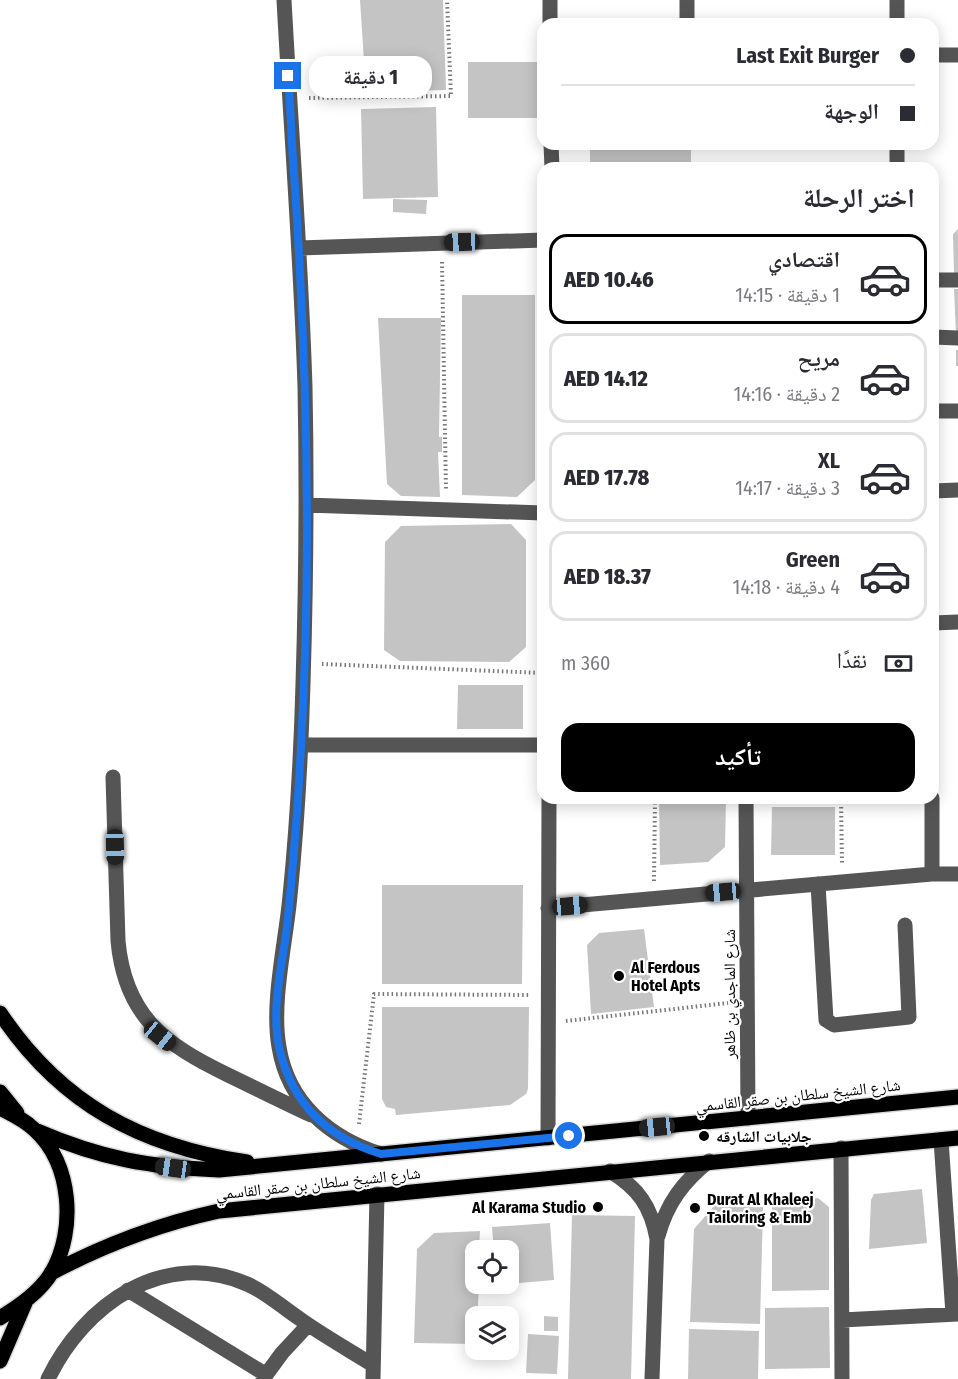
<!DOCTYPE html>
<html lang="ar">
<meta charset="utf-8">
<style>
body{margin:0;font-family:"Fira Sans Condensed","Noto Naskh Arabic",sans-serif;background:#f7f7f7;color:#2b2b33;direction:rtl;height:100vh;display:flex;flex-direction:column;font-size:22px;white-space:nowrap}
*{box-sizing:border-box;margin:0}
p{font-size:20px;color:#7c7c81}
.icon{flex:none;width:33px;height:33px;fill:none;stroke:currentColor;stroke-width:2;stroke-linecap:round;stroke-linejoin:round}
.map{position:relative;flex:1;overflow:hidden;direction:ltr}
.panel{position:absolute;left:537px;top:162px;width:402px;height:642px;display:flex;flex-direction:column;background:#fff;border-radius:18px;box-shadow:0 3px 15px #0003;direction:rtl}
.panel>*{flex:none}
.hud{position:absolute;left:537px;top:18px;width:402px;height:132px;border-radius:18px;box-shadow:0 3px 15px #0003;direction:rtl;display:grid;align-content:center;height:132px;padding:0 24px;background:#fff}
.tools{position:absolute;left:465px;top:1240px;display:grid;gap:12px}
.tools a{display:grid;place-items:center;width:54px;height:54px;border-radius:12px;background:#fff;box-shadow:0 3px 15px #0003;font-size:30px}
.end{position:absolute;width:27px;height:27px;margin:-14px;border:8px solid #1a73e8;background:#fff;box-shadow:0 0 0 3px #fff}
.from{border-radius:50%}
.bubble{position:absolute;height:42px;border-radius:18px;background:#fff;box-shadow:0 3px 15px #0003;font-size:20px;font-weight:800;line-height:42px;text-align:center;direction:rtl}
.car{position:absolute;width:18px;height:36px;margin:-18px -9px;border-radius:8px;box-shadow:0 0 4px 2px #0007;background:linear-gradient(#222 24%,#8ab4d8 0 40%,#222 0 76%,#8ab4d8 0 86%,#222 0)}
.hud b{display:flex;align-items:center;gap:21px;height:57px;font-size:22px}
.hud b+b{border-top:2px solid #e1e1e2}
.hud i{width:15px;height:15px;background:#2b2b33}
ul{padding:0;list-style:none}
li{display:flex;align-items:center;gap:18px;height:90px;margin:0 12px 9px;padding:0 12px;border:3px solid #e1e1e2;border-radius:18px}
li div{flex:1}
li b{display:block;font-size:22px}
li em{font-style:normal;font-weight:800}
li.selected{border-color:#000}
li>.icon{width:54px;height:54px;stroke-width:1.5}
h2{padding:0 24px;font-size:27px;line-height:72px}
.pay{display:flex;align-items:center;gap:15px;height:66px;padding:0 24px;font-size:22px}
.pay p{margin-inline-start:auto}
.cta{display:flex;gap:12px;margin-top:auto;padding:12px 24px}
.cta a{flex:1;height:69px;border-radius:18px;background:#000;color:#fff;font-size:24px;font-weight:800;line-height:69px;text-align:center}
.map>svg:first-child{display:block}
</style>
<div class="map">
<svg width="958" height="1379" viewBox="0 0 958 1379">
<rect width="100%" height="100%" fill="#fff"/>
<path fill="#c4c4c4" d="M360,0H443L446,90L366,92Z
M704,20H783V24H704Z
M468,62H540V118H468Z
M436,107L438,197L363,199L361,109Z
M590,144H691V168H590Z
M393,199L427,200L426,214L393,212Z
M958,229V274H954L953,234Z
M954,289H958V335H956Z
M462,295H535V480L517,497L462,495Z
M378,318H441L439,437H442V452H438L440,497L401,496L387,484Z
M956,350H958V366H956Z
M511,524L526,540V647L509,662L400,661L384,650L385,542L401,526Z
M458,685H523V729H457Z
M659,798H726L725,847L708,862L660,865Z
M772,807H835V855H771Z
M382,885H523L522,984H382Z
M644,929L654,1007L591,1014L587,945L599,933Z
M382,1007H529L528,1089L526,1094L510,1105L396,1115L395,1109L386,1107L382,1099Z
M922,1189L927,1243L869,1249L871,1200L874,1194Z
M818,1198L829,1207V1290L772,1291V1205Z
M714,1206L763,1207L760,1324L690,1322L694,1229Z
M572,1215L635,1216L631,1379H568Z
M550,1223L554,1280L508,1284V1251H494L492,1227Z
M480,1231L479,1251H476V1284H479L476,1344L414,1343L417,1249L434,1233Z
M829,1307L830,1368L765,1369V1308Z
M544,1316L558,1317V1331H544Z
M689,1329L759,1331L758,1379H688Z
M528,1334L559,1336L557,1374L526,1373Z"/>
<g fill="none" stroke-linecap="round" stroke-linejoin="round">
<defs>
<path id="major" d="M0,1013C61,1104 140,1146 247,1162
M0,1092L17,1113
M0,1108C12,1114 25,1120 35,1130C72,1164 76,1230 52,1272C40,1292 19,1306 0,1318
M37,1131C102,1159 149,1167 219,1170L958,1097
M51,1273C106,1244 159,1224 219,1211L958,1138
M0,1361L25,1303"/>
</defs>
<use href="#major" stroke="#dbdbdb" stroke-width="18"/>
<path stroke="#777" stroke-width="4" stroke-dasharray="1.5 3" stroke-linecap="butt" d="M309,98L451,96L447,0
M442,262L446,491
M322,664L543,673
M841,798L842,863
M654,881L655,798
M566,1021L728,1003
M359,1124L374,994L530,995"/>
<path stroke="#555" stroke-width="15" d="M284,0C291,129 301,258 305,387C307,486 306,586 303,684C301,755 297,826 290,896C286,941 271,1003 279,1047C288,1103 330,1138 381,1154
M550,0V24
M687,24V0
M897,24V0
M933,55H958
M551,144L552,168
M897,168V144
M299,248L543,240
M933,280H958
M933,337L958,338
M933,411H958
M933,491L958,490
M306,505L543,513
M933,623L958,622
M301,745H543
M113,777L118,941C125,1016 164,1044 228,1075C255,1088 283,1102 311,1115
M746,798L748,1118
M932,798V874
M818,884L826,1020L834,1025L909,1017L905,925
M548,908L932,874H958
M548,1138L549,798
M941,1140L953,1314
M841,1148L842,1379
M610,1171C638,1188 651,1206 657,1239L652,1379
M658,1236C667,1203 683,1182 709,1161
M128,1290L265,1374
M842,1320L958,1314
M48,1379C84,1304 164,1248 247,1284C266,1292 283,1308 300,1319C324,1336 349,1350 373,1365
M263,1379L282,1353L308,1325
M373,1379L377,1194"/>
<use href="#major" stroke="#000" stroke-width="15"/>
</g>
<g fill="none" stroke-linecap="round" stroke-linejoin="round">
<path stroke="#1a73e8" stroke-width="8" d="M288,76C291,108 291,140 294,173C307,363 312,555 301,746C298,806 293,867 287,927C282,966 270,1012 280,1051C293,1105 329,1138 381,1154L569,1136"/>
</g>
<g fill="#000" stroke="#fff" stroke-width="2">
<circle cx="619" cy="976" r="6"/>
<circle cx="704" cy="1136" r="6"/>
<circle cx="598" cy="1207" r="6"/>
<circle cx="695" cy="1208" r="6"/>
</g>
<g text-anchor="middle" stroke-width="4.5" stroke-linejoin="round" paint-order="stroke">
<g font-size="16" font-weight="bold" fill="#000" stroke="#fff" text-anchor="start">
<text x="631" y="973">Al Ferdous<tspan x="631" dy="18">Hotel Apts</tspan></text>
<text x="716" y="1142">جلابيات الشارقه</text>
<text x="707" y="1205">Durat Al Khaleej<tspan x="707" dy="18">Tailoring &amp; Emb</tspan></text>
<text x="586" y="1213" text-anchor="end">Al Karama Studio</text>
</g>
<g font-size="16" fill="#000" stroke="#fff">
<text transform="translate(729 994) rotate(-90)" y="6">شارع الماجدي بن ظاهر</text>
<text transform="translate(798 1095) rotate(-6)" y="6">شارع الشيخ سلطان بن صقر القاسمي</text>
<text transform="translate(318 1183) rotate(-6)" y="6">شارع الشيخ سلطان بن صقر القاسمي</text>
</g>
</g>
</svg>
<div class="tools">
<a><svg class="icon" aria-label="locate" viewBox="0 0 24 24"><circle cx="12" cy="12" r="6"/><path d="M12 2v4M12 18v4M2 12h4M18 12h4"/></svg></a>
<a><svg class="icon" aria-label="layers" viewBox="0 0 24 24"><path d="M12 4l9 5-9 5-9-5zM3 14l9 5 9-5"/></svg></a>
</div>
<i class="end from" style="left:569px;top:1136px"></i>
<i class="end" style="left:288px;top:76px"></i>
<div class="bubble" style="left:309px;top:56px;width:123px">1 دقيقة</div>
<i class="car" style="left:462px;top:242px;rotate:268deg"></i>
<i class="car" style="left:115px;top:847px;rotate:179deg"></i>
<i class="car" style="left:723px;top:892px;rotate:265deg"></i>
<i class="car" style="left:570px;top:906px;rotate:85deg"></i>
<i class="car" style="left:160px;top:1036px;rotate:129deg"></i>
<i class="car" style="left:657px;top:1127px;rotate:264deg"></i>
<i class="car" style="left:173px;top:1168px;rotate:278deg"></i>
<div class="hud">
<b><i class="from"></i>Last Exit Burger</b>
<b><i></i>الوجهة</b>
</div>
<section class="panel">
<h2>اختر الرحلة</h2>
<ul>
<li class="selected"><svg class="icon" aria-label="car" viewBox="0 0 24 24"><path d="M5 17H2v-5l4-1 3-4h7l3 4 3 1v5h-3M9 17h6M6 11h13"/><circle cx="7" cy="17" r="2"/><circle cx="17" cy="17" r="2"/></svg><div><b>اقتصادي</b><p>1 دقيقة · 14:15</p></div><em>AED 10.46</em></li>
<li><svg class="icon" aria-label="car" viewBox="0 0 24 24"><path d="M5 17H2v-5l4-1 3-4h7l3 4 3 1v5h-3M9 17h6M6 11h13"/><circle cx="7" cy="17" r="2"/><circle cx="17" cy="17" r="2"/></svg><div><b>مريح</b><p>2 دقيقة · 14:16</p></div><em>AED 14.12</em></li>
<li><svg class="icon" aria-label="car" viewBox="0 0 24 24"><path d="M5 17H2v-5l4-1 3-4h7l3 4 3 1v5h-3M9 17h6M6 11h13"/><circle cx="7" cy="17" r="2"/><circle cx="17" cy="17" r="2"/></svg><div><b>XL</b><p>3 دقيقة · 14:17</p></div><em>AED 17.78</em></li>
<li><svg class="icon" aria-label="car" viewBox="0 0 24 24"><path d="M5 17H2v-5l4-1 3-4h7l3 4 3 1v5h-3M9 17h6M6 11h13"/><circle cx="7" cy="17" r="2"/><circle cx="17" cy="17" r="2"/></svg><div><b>Green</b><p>4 دقيقة · 14:18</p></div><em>AED 18.37</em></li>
</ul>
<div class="pay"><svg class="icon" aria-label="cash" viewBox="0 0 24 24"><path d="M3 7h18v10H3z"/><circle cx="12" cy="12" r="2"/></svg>نقدًا<p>360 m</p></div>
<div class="cta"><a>تأكيد</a></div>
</section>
</div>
